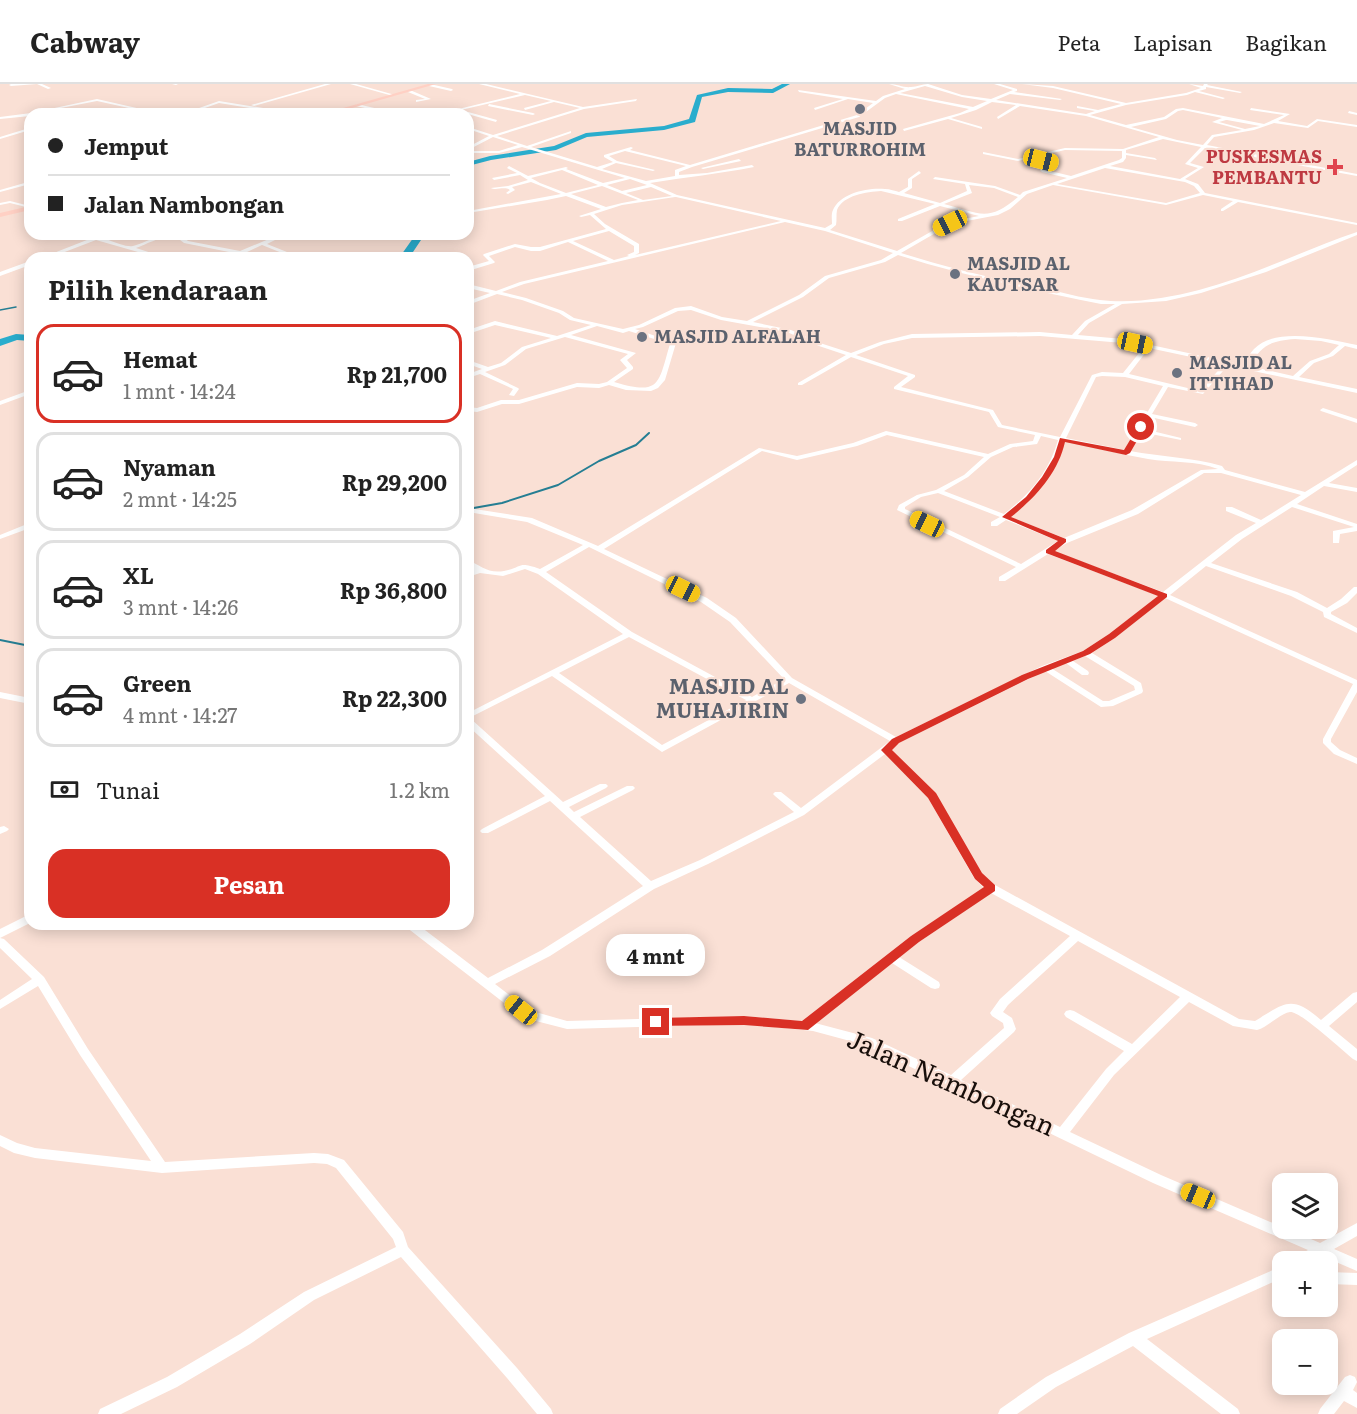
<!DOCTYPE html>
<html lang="id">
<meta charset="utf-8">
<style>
body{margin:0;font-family:Literata,serif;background:#f6f6f6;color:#222;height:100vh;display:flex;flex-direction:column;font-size:22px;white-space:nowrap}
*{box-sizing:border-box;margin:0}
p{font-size:20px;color:#767676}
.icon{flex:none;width:33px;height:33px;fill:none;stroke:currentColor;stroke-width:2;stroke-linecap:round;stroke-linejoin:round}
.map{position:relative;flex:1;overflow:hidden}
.drawer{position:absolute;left:24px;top:168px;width:450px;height:678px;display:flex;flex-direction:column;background:#fff;border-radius:18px;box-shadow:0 3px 15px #0003}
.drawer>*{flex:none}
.banner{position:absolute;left:24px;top:24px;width:450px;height:132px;border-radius:18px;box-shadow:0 3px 15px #0003;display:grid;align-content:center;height:132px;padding:0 24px;background:#fff}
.buttons{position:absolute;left:1272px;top:1089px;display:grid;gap:12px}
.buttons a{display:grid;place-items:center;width:66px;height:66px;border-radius:12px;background:#fff;box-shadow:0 3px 15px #0003;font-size:30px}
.end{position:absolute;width:27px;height:27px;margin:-14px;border:8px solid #d93025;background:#fff;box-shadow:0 0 0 3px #fff}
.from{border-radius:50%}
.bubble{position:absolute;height:42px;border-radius:18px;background:#fff;box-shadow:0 3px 15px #0003;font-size:20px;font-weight:700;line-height:42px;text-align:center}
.car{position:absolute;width:18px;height:36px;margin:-18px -9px;border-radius:8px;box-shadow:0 0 4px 2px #0007;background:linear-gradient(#f5c518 24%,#345 0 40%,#f5c518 0 76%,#345 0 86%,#f5c518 0)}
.banner b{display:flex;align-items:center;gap:21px;height:57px;font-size:22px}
.banner b+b{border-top:2px solid #e0e0e0}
.banner i{width:15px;height:15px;background:#222}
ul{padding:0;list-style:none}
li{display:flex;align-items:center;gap:18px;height:99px;margin:0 12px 9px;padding:0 12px;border:3px solid #e0e0e0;border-radius:18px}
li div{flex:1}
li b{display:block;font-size:22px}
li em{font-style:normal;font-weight:700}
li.on{border-color:#d93025}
li>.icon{width:54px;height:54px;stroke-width:1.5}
h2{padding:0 24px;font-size:27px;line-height:72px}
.pay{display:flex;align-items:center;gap:15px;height:66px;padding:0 24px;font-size:22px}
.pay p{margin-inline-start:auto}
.button{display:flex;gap:12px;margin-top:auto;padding:12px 24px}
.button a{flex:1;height:69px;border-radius:18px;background:#d93025;color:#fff;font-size:24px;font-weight:700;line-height:69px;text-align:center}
header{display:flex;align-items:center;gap:36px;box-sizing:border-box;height:84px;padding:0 30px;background:#fff;border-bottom:2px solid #e0e0e0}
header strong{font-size:28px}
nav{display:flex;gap:33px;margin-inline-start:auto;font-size:21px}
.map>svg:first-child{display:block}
</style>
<header>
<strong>Cabway</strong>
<nav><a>Peta</a><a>Lapisan</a><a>Bagikan</a></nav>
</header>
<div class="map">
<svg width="1357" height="1330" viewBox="0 0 1357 1330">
<rect width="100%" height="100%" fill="#fae0d5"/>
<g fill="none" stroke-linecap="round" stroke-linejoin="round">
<path stroke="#257e93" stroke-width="1.5" d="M0,226L16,223"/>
<path stroke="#257e93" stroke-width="2" d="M468,425L502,419L558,401L599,377L636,361L649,349
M0,556L30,562"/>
<path fill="#2aadcd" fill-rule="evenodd" d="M782,0H790L773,9L728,8L702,13L695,38L664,46L587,53L556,66L491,76L468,82V78L490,72L554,62L586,49L664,42L689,35L697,11L728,4L772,5Z
M416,150H425L409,174H399Z
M16,250L30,251V257L17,256L0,262V255Z"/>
<path fill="#fff" fill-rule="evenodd" d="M11,0H37L11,2L9,1Z
M37,0H42L51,4L48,5Z
M172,0H178L176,1Z
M325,0H331L254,22L251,21Z
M350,0H356L395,11L393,12Z
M430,0L452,5L453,6L451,7L429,2Z
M479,0H486L583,23L637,15L636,17L584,25L497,52L527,62L571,47V49L531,63L597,83L613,78L604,73V71L631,63L633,64L630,66L690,81L857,31L873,19L848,15L815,26L814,24L843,15L799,8L798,6L876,17L883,12L905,5L889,0C897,0 904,4 911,3C917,3 922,0 928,0L962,11L991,15L1013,6L994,0H1000L1017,5V7L1014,8L1062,15L1060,16L1010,10L996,16L1086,30L1095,27L1077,24V22L1098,26L1121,20L1053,4L1022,0L1053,2L1126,19L1186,9L1201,4L1189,0L1203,2L1204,0H1208L1207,1L1242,8L1240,9L1206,3V5L1199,7L1225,14L1223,15L1195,8L1187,11L1126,21L1090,31L1126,41L1164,33L1176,25L1183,24L1264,40L1284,31L1250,26L1251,24L1290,30L1278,37L1307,42L1317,35L1357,41V43L1318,37L1308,44L1274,39L1254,46L1214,53L1207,61L1357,90V92L1205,64L1190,79L1204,83L1185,95L1198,100L1205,109L1357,139V141L1238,118L1223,127H1221V125L1233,117L1203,111L1166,121L1053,101L1027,110L1010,125L998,131L951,140L901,169C948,184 995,195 1042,204C1061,208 1081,214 1100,216C1132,220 1168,214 1199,206C1255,191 1304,166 1357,148V151L1266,188L1201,209L1166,217L1122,220L1089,239L1078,251L1123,255L1244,281C1247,276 1249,270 1254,265C1276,242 1329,255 1357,261V265L1345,262L1333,272L1314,279L1299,293L1357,305V309L1230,282L1223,287L1203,310L1168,303L1152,330L1195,339L1198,341L1195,343L1150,333L1144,345L1181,354V356L1141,348L1130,367C1161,373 1192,373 1222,382L1225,386L1305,408L1357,376V381L1329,399L1357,404V408L1324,402L1297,420L1357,440V447L1340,450L1339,459H1333V447L1354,443L1292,423L1242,455L1211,479L1297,508L1327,524L1341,515L1354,503H1357V509L1347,519L1331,528V530L1357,544V549L1324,533L1323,528L1291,512L1206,482L1170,511L1357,596V608L1331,655V658L1340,666L1357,674V680L1334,670L1323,659V655L1353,600L1165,514L1115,554L1092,569L1141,599L1143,607L1142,609L1113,622L1101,623L1045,587L899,659L891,665L935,710L982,790L995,801L1239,935L1255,937C1285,919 1291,910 1321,936L1353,909L1357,908V918L1329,942L1357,965V977L1353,975C1343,967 1299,926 1290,928C1279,930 1268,943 1257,946L1233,942L1189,918L1114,991L1070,1048L1161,1091L1282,1143V1144H1286L1320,1159L1357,1139V1152L1334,1165L1357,1175V1187L1322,1172L1312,1178H1293L1294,1174L1308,1166L1153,1099L952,1002L947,1001L946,1000L865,961L813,947L744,940L567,945L532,936L517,929L406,843L405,840H417L488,894L542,866L643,802L550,717L488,749H482L480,747L482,745L545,712L468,642V629L623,550L538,490L525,485L503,492L480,489L468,493V488L474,486L468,482V476C480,481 488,490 504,487C524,483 517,477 540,485L583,461L527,438L468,428V424L532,434L598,462L759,364L797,372L853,359L886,347L988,370L1010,360L1033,357L1035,351L998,343L989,328L894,305V303L908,292L851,273L802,301H798V299L846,271L819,262L787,248L721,236L691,226L678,227L643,243L635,245L676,259L665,296L658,304L651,307L626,306L609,301L599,304L577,303L519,320H502L477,328L468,327V323L477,324L501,316H519L577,299L599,300L607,298L627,284L620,276L628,270L565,253L526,265L505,281L485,288L518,304L519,305L514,312L509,311L513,305L511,304L480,290L468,294V290L482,285L468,280V276L488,283L501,279L522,263L551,254L495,241L468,250V246L495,237L557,252L591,241L570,236L559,229L522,216L497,210L468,221V217L490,209L468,204V200L496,207L520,198L608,177L568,158L540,167H531L515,163L489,172L495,178L494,179L468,187V183L489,177L483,171L484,170L515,160L531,163H540L606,145L590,131L581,133L579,132L601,125L566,112L547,116L468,129V127L561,110L531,98L512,103L515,106L508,110L506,109L510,106C504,102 496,107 491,104L508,102L528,96L520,91L494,96L492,94L517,89L507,84L509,82L528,92L566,83L568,84L566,85L603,99L625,94L522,63L499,69H468V67H499L518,61L493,53L468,66V63L489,52L468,45V43L493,51L580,24L554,18L525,26L524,24L551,17L525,11L461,26L497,36L496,38L457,27L438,30L520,10ZM925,2L962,13L987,17L973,23L900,9ZM896,10L969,25L960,29L903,45L904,47L948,35L982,45V43L951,34L976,26L992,18L1016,21L997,33L998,35L1020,22L1086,32L1159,53L1123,65L1065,64L1018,75L983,68V70L1018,77L1030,74L1052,81L1040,86L1042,88L1067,94L1023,108L1020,111L995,102L935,93L933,95L965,100L967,107L940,119L904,109L912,104V95L921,89L919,87L908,95V103L899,108C895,107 890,105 885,105C869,103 840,109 833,126C831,130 832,136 832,140L825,144L677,111L650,99C685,93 719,90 754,83L752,81L707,89L679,91V88L692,83L859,33L885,14ZM1183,26L1222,34L1212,38L1242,46L1212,51L1203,61L1177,56L1131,43L1166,35L1178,27ZM1226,36H1227L1260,42L1245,45L1219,38ZM1163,55L1201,63L1185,80L1198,84L1180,95L1110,82L1123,78L1126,74V71L1157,76L1155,74L1126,69V66ZM1065,66L1122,67V74L1119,76L1071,92L1046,86L1059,81L1035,73ZM625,67L686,82L675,86V92L646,97L602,85L616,79L653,87L655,86L617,77L609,72ZM1105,84L1185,98L1194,102L1200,109L1166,119L1057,100ZM562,86L598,101L566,109L540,99L531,94ZM630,95L647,101L622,107L607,101ZM969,101L994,104L1018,113C988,139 979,129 944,120L972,109ZM602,102L638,116L622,119L606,123L571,110ZM651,103L672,112L643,116L626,109ZM881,107L935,120L898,135V137H902L940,122L979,132L948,138L897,167L830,146L836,141C837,136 836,131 837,126C843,111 867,108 881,107ZM675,113H676L781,137L635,171L639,169V160L605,140L594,130L622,121ZM785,138L825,147L893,169L881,176L825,192L799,211L747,237L722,233L691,222L675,224L639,241L623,245L574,234L563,227L526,214L502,208L524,200ZM609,147L634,162V168L627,171L629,172L614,176L573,157ZM898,171C964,192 1032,206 1101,220H1115L1085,237L1072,251L1040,248L912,250L880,258L851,269L823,260L791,246L753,238L803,213L829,194L885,178ZM597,242L623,249L629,247L670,260C658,300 661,312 614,298L633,285V283L627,276L636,269L571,251ZM1040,252L1123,259L1144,263L1123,289L1102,288L1092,291L1060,353L1002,341L993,326L901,303L915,293V291L856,271L884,260L912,254ZM1295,255L1321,257L1339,261L1329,270L1310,277L1293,292L1249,282C1262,261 1270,257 1295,255ZM1149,264L1224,280L1200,307L1129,290ZM1102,292L1125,293L1163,302L1125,366L1066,354L1096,293ZM887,351L984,373L964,391L936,406L917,411L899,421L897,426L1016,483L999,493V497H1005L1048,470L1159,512L1109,550L1083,567L1042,582L896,653L792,594L736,534L707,514L604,465L762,367L797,376L857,362ZM1041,352L1058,356C1049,388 1030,410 1004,430L944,407L968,393L991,373L1013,363L1037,360ZM1065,357C1093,363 1120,370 1148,375C1171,379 1196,376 1218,385L1201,386L1132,426L1064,454L1010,433C1036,413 1055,389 1065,357ZM1204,389H1221L1301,411L1261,436L1232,423H1226V427L1256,439L1236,451L1163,508L1053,467L1067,459L1138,430ZM938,409L1000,433L991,438V442H997L1006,436L1058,457L1021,480L905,425V423L921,413ZM589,463L701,518L730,538L784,595L752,613L632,548L546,488ZM629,553L746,616L662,661L559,589ZM1085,572L1134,602L1135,606L1109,617H1103L1051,584L1066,579L1082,591H1088L1089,589L1088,587L1073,577ZM552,592L662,668L789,599L890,657L801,724L781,708H775L773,710L775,712L794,728L700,776L651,797L580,733L633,706L635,704L633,702H627L574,728L569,723L606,704L608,702L606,700H600L563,718L471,635L469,634ZM885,670L928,714L974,794L984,804L911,852L802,937L744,932L567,937L539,929L525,923L495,900L550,872L654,805L708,780L804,731ZM991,809L1070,852L1000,915L990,929L992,932L1003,939L1004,944L951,991L872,954L815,939L892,879L931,904L935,905L939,904L940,901L939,898L899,873L919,858ZM1078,857L1180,913L1132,960L1074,927L1070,926L1066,927L1064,930L1066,933L1124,967L1106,985L1060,1043L961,996L1014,948L1016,945L1012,934L1003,928L1008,921Z
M408,6H410L431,15L416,18V16L425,15L408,8Z
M97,15L163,30H156L97,17L30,30V32L0,35V33L31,29Z
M219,17L288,28L304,24L332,30L304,26L287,30L219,19L188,30H182Z
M357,20L383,26L400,24L418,30H412L400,26L383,28L356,22Z
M489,20L533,29L535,30L533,31L488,22Z
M343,24L357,27L358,28L356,29L342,26Z
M1349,27L1357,29V31L1348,29Z
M29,44H30V46L0,55V53Z
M739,75L741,77L703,85L701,84Z
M28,98H30V100L0,108V106Z
M10,117L30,122V124L10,119L0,121V119Z
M87,150C99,150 122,164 133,162C152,158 168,140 188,157L240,167L281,150H287L267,160L297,172L292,173L262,161L245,169L258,174H250L239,170L184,159C170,146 152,158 136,164L167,174H159L96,156L49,174H41L92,154Z
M30,177V181L0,192V188Z
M468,255L471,258L468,260Z
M30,306V310L0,321V317Z
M1323,324L1357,335V339L1321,327L1320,326Z
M27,440H30V444L0,455V451Z
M0,608L30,614V620L0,614Z
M4,742L9,745L7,747L0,750V743Z
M30,830V839L0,854V845Z
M0,854L4,855L44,893L88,965L165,1078L314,1069L328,1070L344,1076L403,1148L408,1163L517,1284L551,1325L553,1330H537L507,1294L401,1173L314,1216L250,1260L177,1303L121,1330H98L100,1325L167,1293L240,1250L304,1208L396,1163L393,1155L336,1084L327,1080L314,1079L162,1089L35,1074L14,1069L0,1062V1051L17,1059L35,1064L151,1077L80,971L38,902L0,925V916L32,895L0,864Z
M1282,1182V1194L1147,1255L1238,1325L1240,1330H1221L1133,1262L1056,1303L1017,1330H998L1000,1325L1046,1293L1129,1249Z
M1328,1188L1357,1189V1201L1328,1200Z
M1350,1291L1355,1293L1357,1298L1353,1306L1357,1309V1324L1344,1317L1334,1330H1318L1320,1325L1345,1293Z"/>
<path fill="#ffd0c4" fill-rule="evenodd" d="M428,0H436L331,30H322Z
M30,122V126L0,133V129Z"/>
</g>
<path fill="#d93025" d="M1139,341L1145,343L1130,369L1126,371L1065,358C1058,389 1036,413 1011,433L1066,455V458L1055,467L1167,510V513L1115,554L1090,570L1028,595L899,659L892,666L936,709L982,789L995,801V807L919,858L808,946L744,941L651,942L649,938L656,934L744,932L802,937L911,852L984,803L975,795L928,714L881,666L892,655L1022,591L1083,567L1109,550L1158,512L1046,469V466L1058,457L1002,433L1026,413L1042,393L1054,373L1060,354L1124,366Z"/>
<g fill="#6b7280" stroke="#fae0d5" stroke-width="2">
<circle cx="860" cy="25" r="6"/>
<circle cx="955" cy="190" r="6"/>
<circle cx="642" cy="253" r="6"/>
<circle cx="1177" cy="289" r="6"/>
<circle cx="801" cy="615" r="6"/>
</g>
<path fill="#e0444e" stroke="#fae0d5" stroke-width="2" d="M1332 74h6v6h6v6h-6v6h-6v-6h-6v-6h6z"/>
<g text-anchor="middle" stroke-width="4.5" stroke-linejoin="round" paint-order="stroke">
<g font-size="18" font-weight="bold" fill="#5b616d" stroke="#fae0d5" text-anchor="start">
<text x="860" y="51" text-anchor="middle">MASJID<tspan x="860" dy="21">BATURROHIM</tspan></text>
<text x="967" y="186">MASJID AL<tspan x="967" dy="21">KAUTSAR</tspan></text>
<text x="654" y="259">MASJID ALFALAH</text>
<text x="1189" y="285">MASJID AL<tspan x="1189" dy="21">ITTIHAD</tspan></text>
</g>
<g font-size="18" font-weight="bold" fill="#be3a42" stroke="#fae0d5" text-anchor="end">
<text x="1322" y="79">PUSKESMAS<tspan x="1322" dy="21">PEMBANTU</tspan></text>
</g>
<g font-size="21" font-weight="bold" fill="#5b616d" stroke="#fae0d5" text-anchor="end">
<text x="789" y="610">MASJID AL<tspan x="789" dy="24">MUHAJIRIN</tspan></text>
</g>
<g font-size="26" fill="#180f0b" stroke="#fae0d5">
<text transform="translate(951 999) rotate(24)" y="9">Jalan Nambongan</text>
</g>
</g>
</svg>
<div class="buttons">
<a><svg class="icon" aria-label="layers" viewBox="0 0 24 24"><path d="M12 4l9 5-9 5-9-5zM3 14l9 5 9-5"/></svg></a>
<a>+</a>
<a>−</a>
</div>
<i class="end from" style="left:1141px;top:343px"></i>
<i class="end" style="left:656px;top:938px"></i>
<div class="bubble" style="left:606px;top:850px;width:99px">4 mnt</div>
<i class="car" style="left:1041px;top:76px;rotate:104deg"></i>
<i class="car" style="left:950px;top:139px;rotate:244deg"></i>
<i class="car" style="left:1135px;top:259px;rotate:102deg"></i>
<i class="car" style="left:927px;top:440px;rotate:295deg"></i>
<i class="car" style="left:683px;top:505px;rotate:116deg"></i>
<i class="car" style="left:521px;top:926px;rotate:309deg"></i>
<i class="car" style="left:1198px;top:1112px;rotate:293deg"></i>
<div class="banner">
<b><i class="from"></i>Jemput</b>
<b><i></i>Jalan Nambongan</b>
</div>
<section class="drawer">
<h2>Pilih kendaraan</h2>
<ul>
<li class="on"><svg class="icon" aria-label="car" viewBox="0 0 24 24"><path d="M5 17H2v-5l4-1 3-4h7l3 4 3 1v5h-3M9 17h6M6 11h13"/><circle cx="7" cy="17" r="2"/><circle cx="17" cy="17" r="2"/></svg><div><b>Hemat</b><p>1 mnt · 14:24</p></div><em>Rp 21,700</em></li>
<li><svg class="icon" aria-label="car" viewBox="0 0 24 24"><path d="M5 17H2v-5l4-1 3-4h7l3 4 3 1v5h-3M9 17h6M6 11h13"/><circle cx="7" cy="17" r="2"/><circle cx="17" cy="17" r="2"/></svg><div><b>Nyaman</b><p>2 mnt · 14:25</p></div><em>Rp 29,200</em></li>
<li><svg class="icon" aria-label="car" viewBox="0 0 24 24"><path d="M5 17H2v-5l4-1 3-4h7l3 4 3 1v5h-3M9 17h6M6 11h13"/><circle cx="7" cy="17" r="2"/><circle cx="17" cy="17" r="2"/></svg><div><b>XL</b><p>3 mnt · 14:26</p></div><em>Rp 36,800</em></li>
<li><svg class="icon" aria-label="car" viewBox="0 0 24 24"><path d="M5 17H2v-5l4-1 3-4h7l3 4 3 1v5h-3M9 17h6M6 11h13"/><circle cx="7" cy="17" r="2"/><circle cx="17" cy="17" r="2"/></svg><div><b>Green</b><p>4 mnt · 14:27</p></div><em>Rp 22,300</em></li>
</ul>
<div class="pay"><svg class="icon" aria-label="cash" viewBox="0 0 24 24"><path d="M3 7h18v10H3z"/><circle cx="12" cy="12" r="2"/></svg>Tunai<p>1.2 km</p></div>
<div class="button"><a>Pesan</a></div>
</section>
</div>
